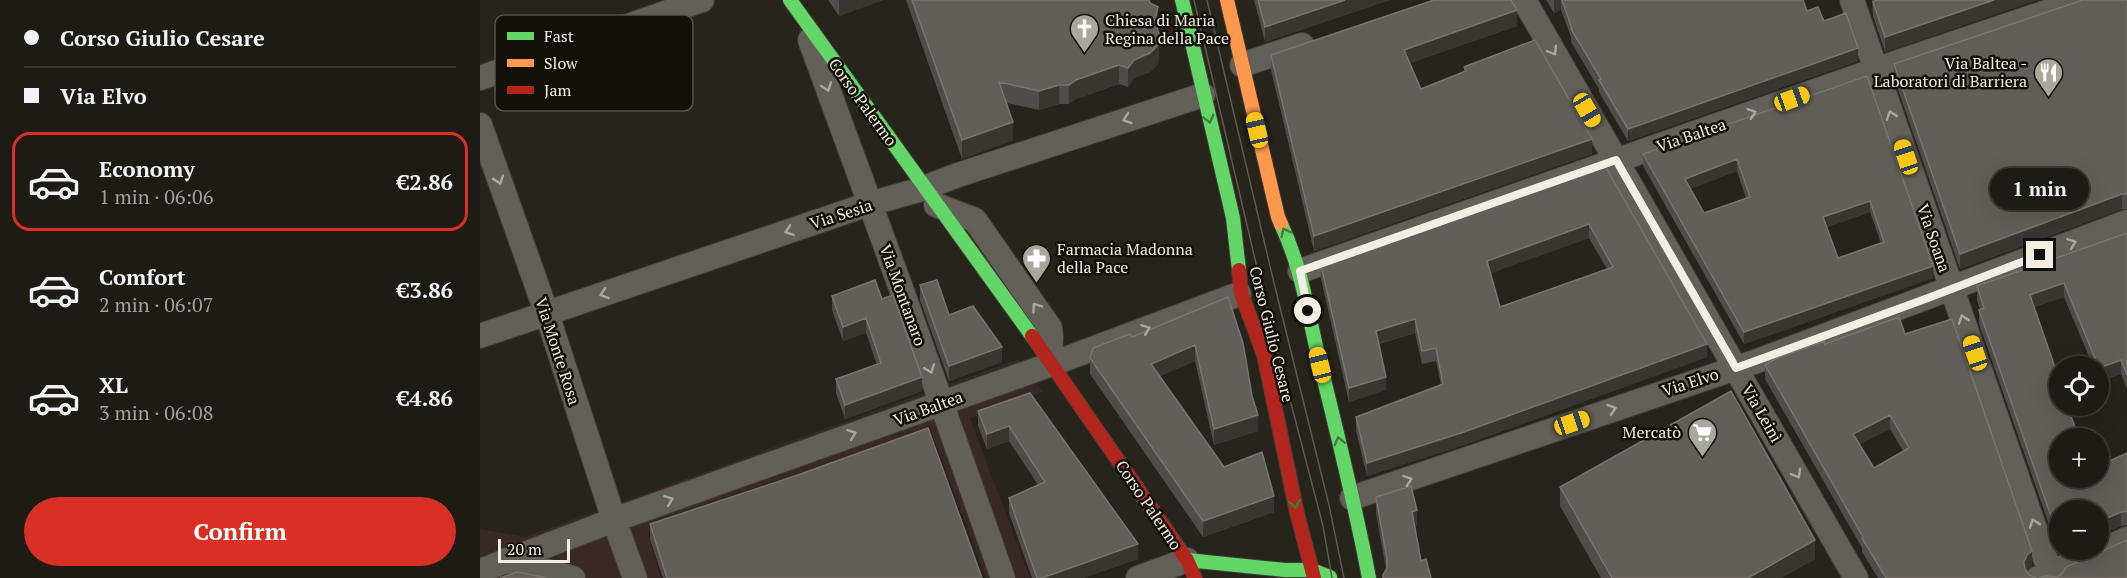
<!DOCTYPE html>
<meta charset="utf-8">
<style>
body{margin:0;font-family:"PT Serif",serif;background:#25241d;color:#f1f3f6;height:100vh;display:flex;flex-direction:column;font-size:22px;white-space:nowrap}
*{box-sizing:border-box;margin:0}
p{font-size:20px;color:#a0a1a0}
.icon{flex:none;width:33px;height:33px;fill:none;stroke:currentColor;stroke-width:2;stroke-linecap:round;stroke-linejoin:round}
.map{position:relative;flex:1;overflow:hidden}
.details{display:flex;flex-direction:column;background:#1d1b14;width:480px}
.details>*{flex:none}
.hud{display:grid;align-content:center;height:132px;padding:0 24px;background:#1d1b14}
.fabs{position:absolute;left:1569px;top:356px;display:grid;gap:12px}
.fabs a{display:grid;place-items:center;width:60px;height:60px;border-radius:50%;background:#1d1b14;box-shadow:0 6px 24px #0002,0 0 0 2px #3b3934;font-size:30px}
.scale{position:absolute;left:18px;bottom:15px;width:72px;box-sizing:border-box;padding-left:6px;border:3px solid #f2eee3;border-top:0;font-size:16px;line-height:21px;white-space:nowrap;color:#f2eee3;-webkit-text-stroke:4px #121008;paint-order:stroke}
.end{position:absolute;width:27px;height:27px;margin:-14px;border:8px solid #f2eee3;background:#111;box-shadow:0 0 0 3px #111}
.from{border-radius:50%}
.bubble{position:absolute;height:42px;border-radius:21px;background:#1d1b14;box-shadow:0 6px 24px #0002,0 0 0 2px #3b3934;font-size:20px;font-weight:800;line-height:42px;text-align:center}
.car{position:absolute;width:18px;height:36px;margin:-18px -9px;border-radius:8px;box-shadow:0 0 4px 2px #0007;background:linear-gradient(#f5c518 24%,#345 0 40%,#f5c518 0 76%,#345 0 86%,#f5c518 0)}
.hud b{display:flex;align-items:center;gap:21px;height:57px;font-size:22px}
.hud b+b{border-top:2px solid #3b3934}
.hud i{width:15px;height:15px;background:#f1f3f6}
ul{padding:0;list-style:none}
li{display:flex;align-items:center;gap:18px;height:99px;margin:0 12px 9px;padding:0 12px;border:3px solid transparent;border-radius:18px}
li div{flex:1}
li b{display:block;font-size:22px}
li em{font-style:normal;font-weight:800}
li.active{border-color:#d93025}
li>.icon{width:54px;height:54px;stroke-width:1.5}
.action{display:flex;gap:12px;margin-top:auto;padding:12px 24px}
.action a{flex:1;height:69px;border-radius:36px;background:#d93025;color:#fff;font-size:24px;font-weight:800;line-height:69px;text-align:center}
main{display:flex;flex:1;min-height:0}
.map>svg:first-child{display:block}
</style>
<main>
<section class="details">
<div class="hud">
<b><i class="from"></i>Corso Giulio Cesare</b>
<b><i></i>Via Elvo</b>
</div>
<ul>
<li class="active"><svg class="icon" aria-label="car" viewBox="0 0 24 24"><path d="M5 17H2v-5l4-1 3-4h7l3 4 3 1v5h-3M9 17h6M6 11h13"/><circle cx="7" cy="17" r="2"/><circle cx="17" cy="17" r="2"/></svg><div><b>Economy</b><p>1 min · 06:06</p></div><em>€2.86</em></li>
<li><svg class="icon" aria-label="car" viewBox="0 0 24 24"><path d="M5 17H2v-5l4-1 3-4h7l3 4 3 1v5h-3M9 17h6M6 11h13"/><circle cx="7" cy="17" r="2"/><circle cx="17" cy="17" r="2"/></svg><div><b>Comfort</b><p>2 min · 06:07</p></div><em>€3.86</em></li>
<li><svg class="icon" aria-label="car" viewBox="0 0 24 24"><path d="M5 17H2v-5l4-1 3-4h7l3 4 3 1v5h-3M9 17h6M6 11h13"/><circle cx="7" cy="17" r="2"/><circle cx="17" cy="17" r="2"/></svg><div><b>XL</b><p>3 min · 06:08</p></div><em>€4.86</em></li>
</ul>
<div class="action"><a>Confirm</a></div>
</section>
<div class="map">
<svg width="1647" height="578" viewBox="0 0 1647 578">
<rect width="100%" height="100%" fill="#27241b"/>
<path fill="#392824" d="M539,359L563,392L490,418L550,578H506L451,431L168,533L181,578H0V529L45,537Z"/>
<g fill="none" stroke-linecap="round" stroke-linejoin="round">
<defs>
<path id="street" d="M1044,0L1376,578
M1372,0L1572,578
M330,40L422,291L523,578
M762,65L822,45
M0,78L222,0
M0,125L67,314L134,520L155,578
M456,205L495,220L570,328L571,338L570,361
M820,271L1421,61L1602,0
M0,336L389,204L439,190L478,175L723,95
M872,498L1280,360L1647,222
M26,560L93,578
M0,571L134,520L572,364L759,294
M658,578L707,560
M1558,578L1647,539"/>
<path id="fast" d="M310,0L552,336
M702,0L753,218L759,270
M801,224C822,269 827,309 838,355C856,429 875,503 889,578
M707,560L805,570H832L850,577"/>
<path id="slow" d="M747,0L798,217L801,224"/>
<path id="jam" d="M759,270L761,293L784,355L817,513L834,578
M552,336L707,560L715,578"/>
</defs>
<use href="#street" stroke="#413e37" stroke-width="26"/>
<use href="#fast" stroke="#413e37" stroke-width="16"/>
<use href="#slow" stroke="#413e37" stroke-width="16"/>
<use href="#jam" stroke="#413e37" stroke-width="16"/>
<use href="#street" stroke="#626058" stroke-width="24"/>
<use href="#fast" stroke="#63d668" stroke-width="14"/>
<use href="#slow" stroke="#ff974d" stroke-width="14"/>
<use href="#jam" stroke="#b3261e" stroke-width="14"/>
<path stroke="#5d5a52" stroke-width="1.5" d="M714,0L791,327L843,526L852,578
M727,0L794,283L849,505L864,578"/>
</g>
<path fill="#514c4a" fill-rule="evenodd" d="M348,0H403L359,16Z
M426,0H669L678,26L679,53L678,64L670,72L654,78L648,87L639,84L596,99L589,104H579L559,110L527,103L533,140L482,159Z
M774,0H910L785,42Z
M1066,0H1323L1327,11L1344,21L1378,61L1148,141L1119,92V89L1091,42V37L1081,10L1074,13Z
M1392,0H1557L1405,52L1393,16Z
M1647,0V209H1642L1480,269L1414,78V64Z
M1037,26L930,63L941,89L984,72V67L1112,154L834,251L791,70V55Z
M1387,76L1453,278L1264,344L1163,166V154ZM1257,171L1266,198L1224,213L1210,189ZM1390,212L1401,243L1358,258L1347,227Z
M1125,166L1227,357L984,445L887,476L876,431V417L961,385L956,361L942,364L935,333L899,344L906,390L869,402L841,279V265ZM1109,238L1127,269L1020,307L1010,273Z
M1647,233V389L1641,374L1619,382L1618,380V366H1613L1584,297L1554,307L1580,477H1618L1647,453V525L1641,526L1618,536V510H1580V538L1572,533L1499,324V310L1500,309L1497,300V286Z
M440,285L469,315L522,362L469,381L440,300Z
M352,296L402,299L442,391L365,419L356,393V379L397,365L386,333L363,341L352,310Z
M748,297L778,431L734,445L715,361L680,376L744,467L794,512L723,537L610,374V358L652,337Z
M1425,334L1552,565L1547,569L1546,571L1549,575L1557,578H1398L1382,552V548L1285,379V365L1345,344ZM1410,429L1423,451L1394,468L1379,444Z
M550,393L658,559L603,578H552L529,513V498L558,485L529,441L507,449L498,426V411Z
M1080,487L1335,559L1301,578H1121L1080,506Z
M896,497L937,525L935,526L941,561L951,578H903V575L906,569L896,513Z
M170,524L502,578H183L170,539Z"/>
<path fill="#393530" d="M359,0H403L359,16Z
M865,0H910L785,42V27Z
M1074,0H1081V10L1074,13Z
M1514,0H1557L1405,52V37Z
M678,7V26L675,39V20Z
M1037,10V26L924,65V50Z
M679,34V53L678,64L670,72L654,78L648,87V68L654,60Z
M1378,48V61L1148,141V129Z
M639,65V84L596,99L589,104V85L596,80Z
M579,85V104L559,110V91Z
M533,122V140L482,159V140Z
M1112,139V154L834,251V236Z
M1257,159V171L1205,191V179Z
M1642,194V209L1480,269V254Z
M1390,201V212L1343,229V217Z
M1109,224V238L1007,275V261Z
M1453,266V278L1264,344V332Z
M1584,283V297L1550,309V295Z
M386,318V333L363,341V327Z
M935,319V333L896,344V331Z
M1227,344V357L984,445L887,476V463Z
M715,345V361L671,380V364Z
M522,347V362L469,381V366Z
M1641,360V374L1619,382V368Z
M442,377V391L365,419V405Z
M906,377V390L869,402V388Z
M778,415V431L734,445V429Z
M1410,415V429L1373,448V434Z
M529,426V441L507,449V434Z
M794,496V512L723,537V521Z
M937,510V525L932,527V512Z
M1641,512V526L1618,536V522Z
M1335,540V559L1301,578H1268Z
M658,544V559L603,578H562Z
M1552,551V565L1547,569L1544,576V562L1547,555Z"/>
<path fill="#625e5a" stroke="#797470" stroke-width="1.5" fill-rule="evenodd" d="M432,0H669L670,3L678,7L675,20L679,34L678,45L670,53L654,60L648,68L639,65L596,80L589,85H579L559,91L519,82L533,122L482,140Z
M778,0H865L785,27Z
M954,0H1031L1037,10L924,50L941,89L986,71L984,67L1055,40L1112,139L834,236L791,55Z
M1082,0H1323L1327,11L1338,7L1344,21L1366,13L1378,48L1148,129L1119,80L1121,79L1091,29H1092Z
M1397,0H1514L1405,37L1393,2Z
M1603,0H1647V194H1642L1480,254L1414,64Z
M1387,76L1453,266L1264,332L1163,154ZM1257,159L1270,197L1224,213L1205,179ZM1390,201L1404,242L1358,258L1343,217Z
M1125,166L1227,344L984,432L887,463L876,417L963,384L956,348L942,351L935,319L896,331L906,377L869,388L841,265ZM1109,224L1133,267L1020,307L1007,261Z
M1647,233V375L1641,360L1619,368L1584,283L1550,295L1580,382V405H1587L1599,438H1580V477H1618V466L1647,453V511L1641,512L1618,522V510H1580V524L1572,519L1499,310L1504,308L1497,286Z
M395,280L402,299L413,295L442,377L365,405L356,379L401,363L386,318L363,327L352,296Z
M457,280L469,315L493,306L522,347L469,366L440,285Z
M748,297L763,343L772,396L778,415L734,429L715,345L671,364L744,467L782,452L794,496L723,521L610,358L613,348L650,334L652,337Z
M1419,317L1425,334L1472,319L1552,551L1547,555L1544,562L1545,569L1549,575L1557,578H1406L1382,538L1383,537L1285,365L1295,359L1344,341L1345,344ZM1410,415L1429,448L1394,468L1373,434Z
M1251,391L1335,540L1268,578H1132L1080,487Z
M550,393L658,544L562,578H557L529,498L565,482L529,426L507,434L498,411Z
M448,428L502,578H187L170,524L315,476Z
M931,486L937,510L932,512L941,561L946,559L951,578H903V575L907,568V559L896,497Z
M1647,540V578H1558L1566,576L1577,577L1582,574L1586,567Z
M37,572L67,578H20Z"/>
<defs><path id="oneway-chevron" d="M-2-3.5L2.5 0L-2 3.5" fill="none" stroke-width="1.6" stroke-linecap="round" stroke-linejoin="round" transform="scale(1.5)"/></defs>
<g stroke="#aaa79e">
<use href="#oneway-chevron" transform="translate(1073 51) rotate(60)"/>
<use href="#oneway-chevron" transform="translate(347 87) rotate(70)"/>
<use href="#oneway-chevron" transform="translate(1272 113) rotate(-19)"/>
<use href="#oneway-chevron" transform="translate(1411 115) rotate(-109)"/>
<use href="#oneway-chevron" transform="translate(647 119) rotate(162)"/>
<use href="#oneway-chevron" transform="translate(19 180) rotate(71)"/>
<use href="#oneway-chevron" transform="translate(309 231) rotate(161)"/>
<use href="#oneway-chevron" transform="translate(1592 243) rotate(-21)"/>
<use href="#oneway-chevron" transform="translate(124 294) rotate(161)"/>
<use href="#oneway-chevron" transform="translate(556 307) rotate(-125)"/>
<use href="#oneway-chevron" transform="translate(1483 319) rotate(-109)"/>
<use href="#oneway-chevron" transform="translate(666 329) rotate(-21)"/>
<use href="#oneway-chevron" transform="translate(450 369) rotate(70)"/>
<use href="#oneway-chevron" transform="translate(1132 409) rotate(-19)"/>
<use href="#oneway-chevron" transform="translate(372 434) rotate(-20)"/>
<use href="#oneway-chevron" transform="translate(1317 474) rotate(60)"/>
<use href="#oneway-chevron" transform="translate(928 480) rotate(-19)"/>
<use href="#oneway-chevron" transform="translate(189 500) rotate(-20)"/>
<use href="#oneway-chevron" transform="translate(1554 523) rotate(-109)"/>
</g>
<g stroke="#3f7d3d">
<use href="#oneway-chevron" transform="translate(729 119) rotate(76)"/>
<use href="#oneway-chevron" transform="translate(805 232) rotate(-116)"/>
<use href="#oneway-chevron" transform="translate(859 441) rotate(-104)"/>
<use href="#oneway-chevron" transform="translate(815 504) rotate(78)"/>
</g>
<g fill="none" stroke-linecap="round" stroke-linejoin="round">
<path stroke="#f2eee3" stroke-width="8" d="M828,311L820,271L1136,160L1256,368L1448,298L1560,255"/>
</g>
<defs>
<symbol id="church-pin" viewBox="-11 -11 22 30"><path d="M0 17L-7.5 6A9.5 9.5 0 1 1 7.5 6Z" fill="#aba79d" stroke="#121008"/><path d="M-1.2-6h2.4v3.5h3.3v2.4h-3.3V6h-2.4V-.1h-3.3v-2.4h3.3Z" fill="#fff"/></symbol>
<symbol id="restaurant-pin" viewBox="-11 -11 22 30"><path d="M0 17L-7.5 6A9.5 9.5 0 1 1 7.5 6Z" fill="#aba79d" stroke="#121008"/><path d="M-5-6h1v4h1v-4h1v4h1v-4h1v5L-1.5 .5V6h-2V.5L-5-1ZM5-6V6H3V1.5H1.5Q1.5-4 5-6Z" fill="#fff"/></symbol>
<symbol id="pharmacy-pin" viewBox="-11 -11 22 30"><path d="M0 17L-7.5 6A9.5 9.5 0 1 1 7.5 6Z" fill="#aba79d" stroke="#121008"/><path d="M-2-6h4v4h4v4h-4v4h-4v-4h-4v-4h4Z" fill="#fff"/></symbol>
<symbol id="supermarket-pin" viewBox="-11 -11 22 30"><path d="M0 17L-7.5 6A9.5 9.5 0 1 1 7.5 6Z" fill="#aba79d" stroke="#121008"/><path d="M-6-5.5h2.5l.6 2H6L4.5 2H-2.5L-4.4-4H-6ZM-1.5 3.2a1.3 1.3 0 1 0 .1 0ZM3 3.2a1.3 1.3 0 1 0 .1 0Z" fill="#fff"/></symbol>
</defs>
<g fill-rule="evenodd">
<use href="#church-pin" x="588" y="12" width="33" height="45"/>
<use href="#restaurant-pin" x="1552" y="56" width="33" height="45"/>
<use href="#pharmacy-pin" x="540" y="242" width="33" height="45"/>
<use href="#supermarket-pin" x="1206" y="416" width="33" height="45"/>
</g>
<g text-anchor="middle" stroke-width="5" stroke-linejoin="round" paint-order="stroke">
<g font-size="16" fill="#f2eee3" stroke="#121008" text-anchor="start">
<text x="625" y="26">Chiesa di Maria<tspan x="625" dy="18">Regina della Pace</tspan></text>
<text x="1547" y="69" text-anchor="end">Via Baltea -<tspan x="1547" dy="18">Laboratori di Barriera</tspan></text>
<text x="577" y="255">Farmacia Madonna<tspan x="577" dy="18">della Pace</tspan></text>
<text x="1201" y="438" text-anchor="end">Mercatò</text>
</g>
<g font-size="16" fill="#f2eee3" stroke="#121008">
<text transform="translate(383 102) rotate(54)" y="6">Corso Palermo</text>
<text transform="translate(1211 135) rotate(-19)" y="6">Via Baltea</text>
<text transform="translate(361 214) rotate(-18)" y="6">Via Sesia</text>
<text transform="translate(1454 238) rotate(71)" y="6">Via Soana</text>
<text transform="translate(423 295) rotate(70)" y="6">Via Montanaro</text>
<text transform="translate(792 334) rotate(76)" y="6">Corso Giulio Cesare</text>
<text transform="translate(78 351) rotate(72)" y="6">Via Monte Rosa</text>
<text transform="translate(1210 382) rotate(-18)" y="6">Via Elvo</text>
<text transform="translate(448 408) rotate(-20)" y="6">Via Baltea</text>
<text transform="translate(1282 413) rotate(60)" y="6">Via Leinì</text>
<text transform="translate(669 505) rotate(56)" y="6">Corso Palermo</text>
</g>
</g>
<rect x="15" y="15" width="198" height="96" rx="9" fill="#121008" stroke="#55534a" stroke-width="1.5"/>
<rect x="27" y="32" width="27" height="8" fill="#63d668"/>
<rect x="27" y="59" width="27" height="8" fill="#ff974d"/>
<rect x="27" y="86" width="27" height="8" fill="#b3261e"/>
<g font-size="16" fill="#f2eee3">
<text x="64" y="42">Fast</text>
<text x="64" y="69">Slow</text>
<text x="64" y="96">Jam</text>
</g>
</svg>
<div class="fabs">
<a><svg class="icon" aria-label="locate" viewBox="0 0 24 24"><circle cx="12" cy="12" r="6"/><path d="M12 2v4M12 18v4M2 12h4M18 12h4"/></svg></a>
<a>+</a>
<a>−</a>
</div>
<div class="scale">20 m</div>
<i class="end from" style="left:828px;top:311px"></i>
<i class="end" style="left:1560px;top:255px"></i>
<div class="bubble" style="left:1510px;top:168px;width:99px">1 min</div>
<i class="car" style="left:1312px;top:99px;rotate:70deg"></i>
<i class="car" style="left:1107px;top:110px;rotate:150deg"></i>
<i class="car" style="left:777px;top:130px;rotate:347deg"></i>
<i class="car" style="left:1426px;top:157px;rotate:341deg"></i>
<i class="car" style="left:1495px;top:353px;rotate:341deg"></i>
<i class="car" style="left:840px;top:365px;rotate:346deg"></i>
<i class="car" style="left:1092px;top:423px;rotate:71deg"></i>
</div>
</main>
